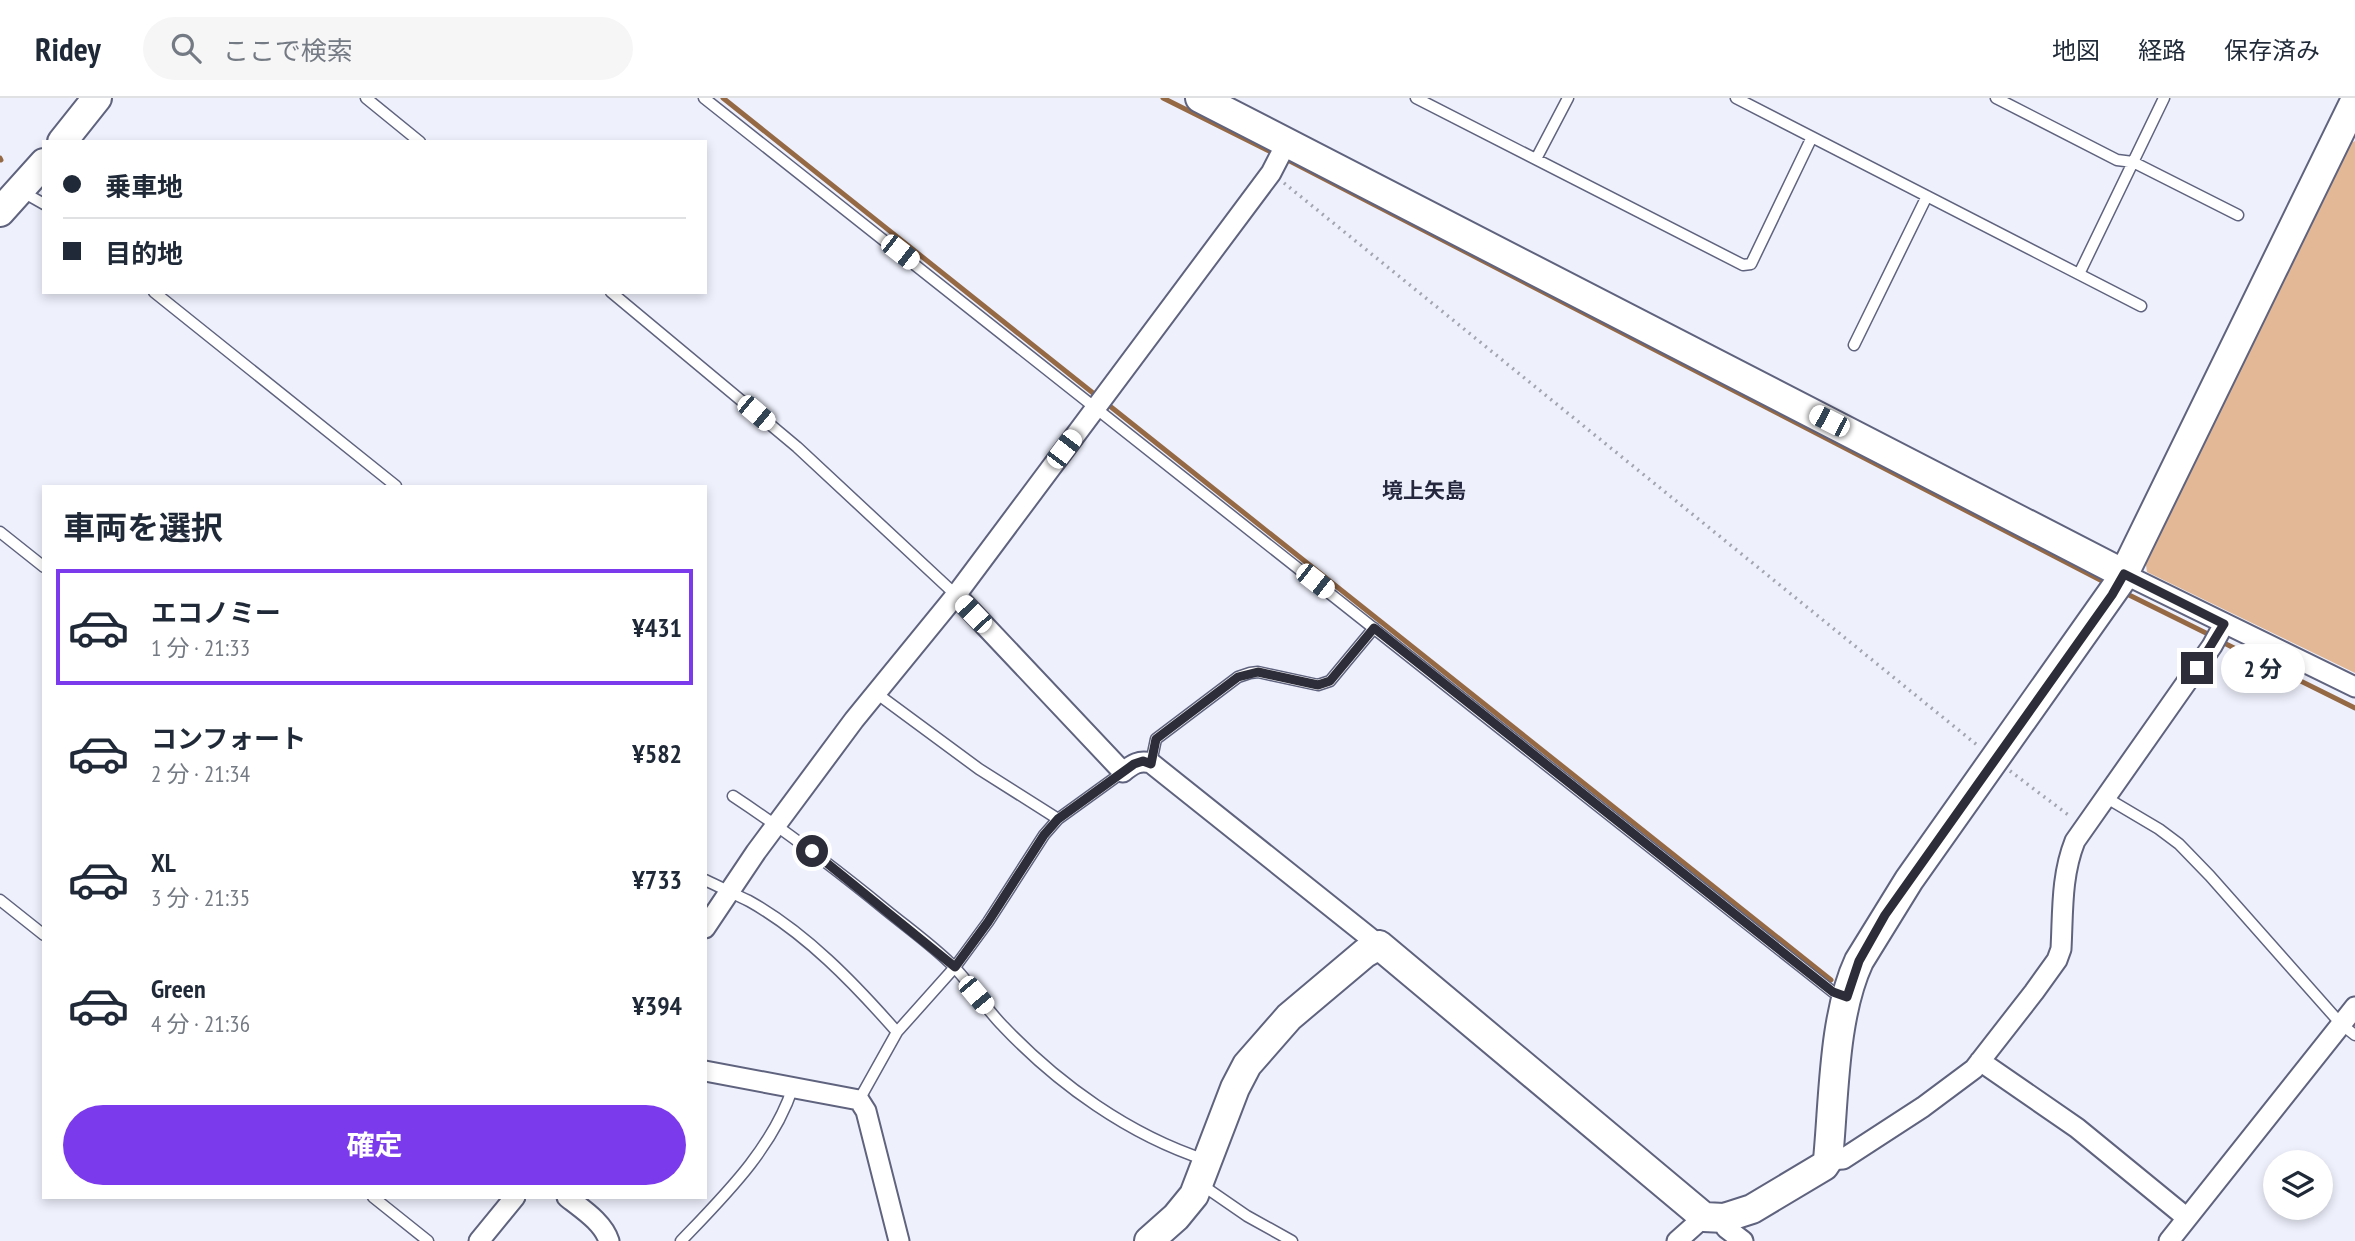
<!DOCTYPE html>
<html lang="ja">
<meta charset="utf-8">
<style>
body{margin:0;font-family:"PT Sans Narrow","Noto Sans JP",sans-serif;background:#f6f6f7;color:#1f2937;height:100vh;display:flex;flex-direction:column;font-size:26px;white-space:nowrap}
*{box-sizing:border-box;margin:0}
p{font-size:23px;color:#747a83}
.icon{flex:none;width:38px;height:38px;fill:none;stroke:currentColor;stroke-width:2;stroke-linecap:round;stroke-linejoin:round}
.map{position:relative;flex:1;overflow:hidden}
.details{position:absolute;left:42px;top:387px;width:665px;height:714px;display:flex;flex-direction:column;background:#fff;border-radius:0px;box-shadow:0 4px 10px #0003}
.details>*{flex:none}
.hud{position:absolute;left:42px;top:42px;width:665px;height:154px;border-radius:0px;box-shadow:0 4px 10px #0003;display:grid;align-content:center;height:154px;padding:0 21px;background:#fff}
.buttons{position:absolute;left:2263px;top:1052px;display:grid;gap:14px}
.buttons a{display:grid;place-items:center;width:70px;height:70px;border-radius:50%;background:#fff;box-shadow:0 4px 10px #0003;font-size:35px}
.end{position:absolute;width:32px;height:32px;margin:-16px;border:9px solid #2c2d39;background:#fff;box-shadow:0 0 0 4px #fff}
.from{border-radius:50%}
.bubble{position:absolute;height:49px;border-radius:24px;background:#fff;box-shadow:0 4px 10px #0003;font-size:23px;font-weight:700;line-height:49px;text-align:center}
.car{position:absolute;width:21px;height:42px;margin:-21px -10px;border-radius:9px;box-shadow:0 0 5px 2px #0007;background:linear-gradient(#fff 24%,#345 0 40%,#fff 0 76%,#345 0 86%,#fff 0)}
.hud b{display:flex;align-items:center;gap:24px;height:66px;font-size:26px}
.hud b+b{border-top:2px solid #e0e1e3}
.hud i{width:18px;height:18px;background:#1f2937}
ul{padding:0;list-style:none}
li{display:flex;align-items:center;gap:21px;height:116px;margin:0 14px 10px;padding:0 7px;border:4px solid transparent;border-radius:0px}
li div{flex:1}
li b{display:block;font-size:26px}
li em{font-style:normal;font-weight:700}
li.current{border-color:#7c3aed}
li>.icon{width:63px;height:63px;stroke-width:1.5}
h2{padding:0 21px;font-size:32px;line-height:84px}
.cta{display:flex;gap:14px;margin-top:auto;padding:14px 21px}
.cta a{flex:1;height:80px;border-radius:42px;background:#7c3aed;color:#fff;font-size:28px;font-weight:700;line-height:80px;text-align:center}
header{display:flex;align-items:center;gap:42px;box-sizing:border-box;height:98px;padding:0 35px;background:#fff;border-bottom:2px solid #e0e1e3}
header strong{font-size:33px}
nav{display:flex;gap:38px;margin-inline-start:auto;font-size:24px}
.search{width:490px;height:63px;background:#f6f6f7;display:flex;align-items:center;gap:18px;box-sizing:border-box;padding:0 24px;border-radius:38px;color:#747a83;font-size:26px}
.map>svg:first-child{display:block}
</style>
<header>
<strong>Ridey</strong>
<div class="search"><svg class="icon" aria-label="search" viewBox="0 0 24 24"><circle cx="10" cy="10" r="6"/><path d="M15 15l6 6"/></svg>ここで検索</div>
<nav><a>地図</a><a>経路</a><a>保存済み</a></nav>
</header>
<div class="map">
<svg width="2355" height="1143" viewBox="0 0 2355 1143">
<rect width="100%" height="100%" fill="#eef0fc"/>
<path fill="#e3b897" d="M2355,43V575L2147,474L2145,460L2347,47Z"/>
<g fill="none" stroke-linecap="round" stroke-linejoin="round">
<path stroke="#966945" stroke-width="5" d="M723,0L1098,299
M1163,0L1275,56
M0,60L1,62
M1284,60L2108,486
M1106,305L1831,882
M2123,494L2212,538
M2220,543L2355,610"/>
<defs>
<path id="lane" d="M366,0L420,44
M704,0L1833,894L1844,899
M1416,0L1743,167L1751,166L1812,39
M1736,0L2141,208
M1996,0L2117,62L2133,64L2238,117
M1536,61L1568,0
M21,93L44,106
M2079,176L2164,0
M154,194L396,388
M611,194L797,349L956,497
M1854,247L1927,98
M0,434L44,469
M876,595L979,671L1058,721
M1151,665L1156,641L1238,579L1250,575L1258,574L1318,587L1330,583L1374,530
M733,698C786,733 837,772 886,812C907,829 929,845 948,863C969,882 983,908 1003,928C1058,986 1129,1037 1206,1062
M2105,699L2159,731L2179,746L2210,778L2341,926L2355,937
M705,782C720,789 734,796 749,803C806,835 854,885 897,934
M0,802L44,837
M859,1002L897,934L955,869L988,824L1044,737L1058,721L1123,674
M1202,1087L1247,1118L1292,1143
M373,1099L428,1143
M681,1143C725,1097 773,1050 793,989"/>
<path id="street" d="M2124,476L2355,589
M956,497L1123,674C1133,666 1139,662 1151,665L1379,847
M705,830L756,754L854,622L956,497L1271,75L1287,44
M1980,963L2077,1030L2187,1120
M705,973L859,1002L866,1013L899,1143
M1828,1062L1843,1061L1923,1009L1974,971L2034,894L2057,862L2061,851C2063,814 2061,778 2075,743L2212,548L2224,526
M567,1099C582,1111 603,1124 609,1143
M1724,1120L1726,1130L1743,1143
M479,1143L515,1099
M1677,1143L1704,1119
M2169,1143L2355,909"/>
<path id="secondary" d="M1200,0L2124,476
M62,44L97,0
M0,114L44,65
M1149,1143L1176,1119L1194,1097L1235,990L1247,967L1289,919L1365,855L1379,847L1704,1119L1724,1120L1752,1111L1824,1068L1828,1062C1834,1001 1833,919 1859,863L1909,782L2121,482L2355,3"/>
</defs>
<use href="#lane" stroke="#5f637e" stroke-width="13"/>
<use href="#street" stroke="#5f637e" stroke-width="23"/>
<use href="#secondary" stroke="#5f637e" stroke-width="32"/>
<path stroke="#a3a5b1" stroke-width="3.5" stroke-dasharray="2 5" stroke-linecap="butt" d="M1284,85L1977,647
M2010,673L2071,719"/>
<use href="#lane" stroke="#fff" stroke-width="10"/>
<use href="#street" stroke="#fff" stroke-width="19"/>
<use href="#secondary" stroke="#fff" stroke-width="28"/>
</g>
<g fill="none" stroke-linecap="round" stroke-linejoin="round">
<path stroke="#2c2d39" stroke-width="9" d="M812,753L955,869L988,824L1044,737L1058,721L1134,666L1143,663L1151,666L1156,641L1238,579L1258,574L1318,587L1330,583L1374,530L1833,894L1847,899L1859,863L1885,817L2112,497L2124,476L2224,526L2197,570"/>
</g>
<g text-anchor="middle" stroke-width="7" stroke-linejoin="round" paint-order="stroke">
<g font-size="21" font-weight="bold" fill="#24273e" stroke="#eef0fc">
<text x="1424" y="400">境上矢島</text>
</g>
</g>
</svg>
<div class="buttons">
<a><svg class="icon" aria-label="layers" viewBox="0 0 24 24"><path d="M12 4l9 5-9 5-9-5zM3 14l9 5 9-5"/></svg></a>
</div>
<i class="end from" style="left:812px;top:753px"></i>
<i class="end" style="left:2197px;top:570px"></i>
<div class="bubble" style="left:2221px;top:546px;width:84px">2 分</div>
<i class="car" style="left:900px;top:154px;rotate:128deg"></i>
<i class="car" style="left:756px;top:315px;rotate:130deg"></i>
<i class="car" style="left:1829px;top:323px;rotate:297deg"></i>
<i class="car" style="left:1064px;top:351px;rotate:37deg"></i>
<i class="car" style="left:1315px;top:483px;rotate:128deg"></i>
<i class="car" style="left:973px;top:516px;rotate:316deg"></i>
<i class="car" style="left:976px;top:897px;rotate:140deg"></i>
<div class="hud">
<b><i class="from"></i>乗車地</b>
<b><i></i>目的地</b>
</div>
<section class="details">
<h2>車両を選択</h2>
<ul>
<li class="current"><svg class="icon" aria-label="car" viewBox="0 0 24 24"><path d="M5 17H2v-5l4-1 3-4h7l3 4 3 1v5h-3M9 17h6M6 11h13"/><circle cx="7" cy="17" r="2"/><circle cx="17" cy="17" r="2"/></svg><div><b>エコノミー</b><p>1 分 · 21:33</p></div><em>¥431</em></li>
<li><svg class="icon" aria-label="car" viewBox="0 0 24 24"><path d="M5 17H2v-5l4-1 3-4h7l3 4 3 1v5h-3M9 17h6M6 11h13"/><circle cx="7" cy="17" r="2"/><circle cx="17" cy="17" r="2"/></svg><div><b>コンフォート</b><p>2 分 · 21:34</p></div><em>¥582</em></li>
<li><svg class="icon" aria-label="car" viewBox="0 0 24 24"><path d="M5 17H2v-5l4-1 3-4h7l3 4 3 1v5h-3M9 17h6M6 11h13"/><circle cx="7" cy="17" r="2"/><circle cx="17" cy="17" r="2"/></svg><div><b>XL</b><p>3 分 · 21:35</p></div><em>¥733</em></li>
<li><svg class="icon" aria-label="car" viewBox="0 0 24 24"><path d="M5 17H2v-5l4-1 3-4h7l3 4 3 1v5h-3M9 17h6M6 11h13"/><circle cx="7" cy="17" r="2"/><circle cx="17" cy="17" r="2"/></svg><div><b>Green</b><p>4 分 · 21:36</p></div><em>¥394</em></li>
</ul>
<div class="cta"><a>確定</a></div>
</section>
</div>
